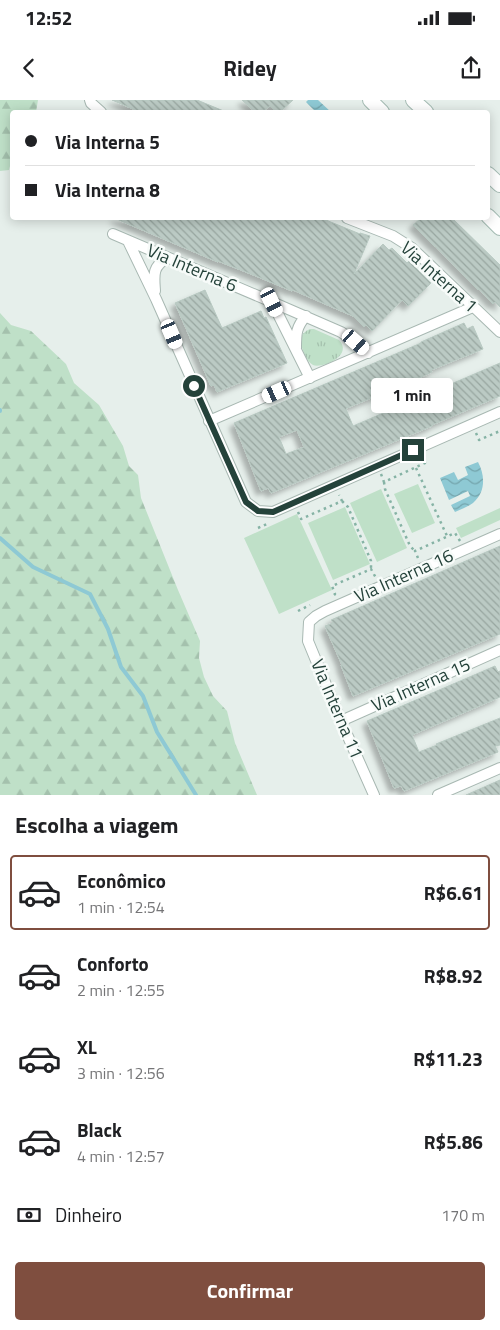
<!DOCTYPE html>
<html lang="pt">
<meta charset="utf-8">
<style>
body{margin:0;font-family:"Titillium Web",sans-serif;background:#f6f6f6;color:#202124;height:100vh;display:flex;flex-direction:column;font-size:19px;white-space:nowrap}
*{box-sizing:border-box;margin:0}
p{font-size:16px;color:#757577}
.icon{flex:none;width:28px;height:28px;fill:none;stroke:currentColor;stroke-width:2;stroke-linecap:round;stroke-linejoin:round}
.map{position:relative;height:695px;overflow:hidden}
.side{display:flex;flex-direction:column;background:#fff;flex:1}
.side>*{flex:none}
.banner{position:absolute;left:10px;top:10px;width:480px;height:110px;border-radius:5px;box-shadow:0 2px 12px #0003;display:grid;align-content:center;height:110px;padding:0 15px;background:#fff}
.end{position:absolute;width:22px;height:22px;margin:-11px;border:6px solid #24423a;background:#fff;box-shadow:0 0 0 2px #fff}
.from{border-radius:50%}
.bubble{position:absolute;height:35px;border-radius:5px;background:#fff;box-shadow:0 2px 12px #0003;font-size:16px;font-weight:700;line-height:35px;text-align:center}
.car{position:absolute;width:15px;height:30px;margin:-15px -8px;border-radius:6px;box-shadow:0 0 4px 1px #0007;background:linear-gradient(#fff 24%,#345 0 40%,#fff 0 76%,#345 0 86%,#fff 0)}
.banner b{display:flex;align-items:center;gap:18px;height:48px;font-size:19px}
.banner b+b{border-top:1px solid #e0e0e0}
.banner i{width:12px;height:12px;background:#202124}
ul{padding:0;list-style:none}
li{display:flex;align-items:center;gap:15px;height:75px;margin:0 10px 8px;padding:0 5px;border:2px solid transparent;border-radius:5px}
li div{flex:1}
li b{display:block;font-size:19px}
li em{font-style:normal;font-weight:700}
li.selected{border-color:#7f4e3f}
li>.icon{width:45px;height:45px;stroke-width:1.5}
h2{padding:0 15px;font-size:22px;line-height:60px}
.pay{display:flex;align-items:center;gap:12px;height:55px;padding:0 15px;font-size:19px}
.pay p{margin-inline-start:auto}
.action{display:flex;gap:10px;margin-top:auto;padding:10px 15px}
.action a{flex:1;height:58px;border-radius:5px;background:#7f4e3f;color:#fff;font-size:20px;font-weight:700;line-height:58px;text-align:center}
.status{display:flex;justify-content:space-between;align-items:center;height:35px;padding:0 25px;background:#fff;direction:ltr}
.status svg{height:14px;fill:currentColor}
header{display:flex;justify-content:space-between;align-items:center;height:65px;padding:0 15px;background:#fff;font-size:22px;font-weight:700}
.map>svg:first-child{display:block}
</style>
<div class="status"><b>12:52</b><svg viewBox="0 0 49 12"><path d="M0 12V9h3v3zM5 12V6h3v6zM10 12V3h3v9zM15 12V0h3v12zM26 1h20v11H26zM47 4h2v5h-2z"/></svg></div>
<header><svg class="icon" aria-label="back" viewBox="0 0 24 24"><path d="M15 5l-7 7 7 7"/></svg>Ridey<svg class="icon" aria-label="share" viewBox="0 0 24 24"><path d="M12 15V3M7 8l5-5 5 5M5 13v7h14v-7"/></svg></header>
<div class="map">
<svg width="500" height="695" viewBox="0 0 500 695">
<defs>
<pattern id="grass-tufts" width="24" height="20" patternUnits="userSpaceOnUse" patternTransform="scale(1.25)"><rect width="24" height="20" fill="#bfe0c8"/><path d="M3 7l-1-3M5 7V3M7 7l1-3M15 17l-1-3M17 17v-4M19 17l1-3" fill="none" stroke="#a4c1ad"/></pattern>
<pattern id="forest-firs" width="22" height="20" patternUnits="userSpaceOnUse" patternTransform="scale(1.25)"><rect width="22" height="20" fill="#bfe0c8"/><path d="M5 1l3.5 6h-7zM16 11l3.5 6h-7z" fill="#a4c1ad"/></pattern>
<pattern id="water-waves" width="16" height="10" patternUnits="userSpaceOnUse" patternTransform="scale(1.25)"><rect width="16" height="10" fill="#8ec9d4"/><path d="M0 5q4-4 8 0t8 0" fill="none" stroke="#74a5ad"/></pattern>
<pattern id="building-back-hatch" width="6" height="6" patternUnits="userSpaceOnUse" patternTransform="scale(1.25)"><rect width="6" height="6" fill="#bbcac4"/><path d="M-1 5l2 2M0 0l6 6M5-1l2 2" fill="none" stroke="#98a6a0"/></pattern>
<filter id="shadow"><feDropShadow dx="-4.5" dy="4.5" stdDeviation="2.5" flood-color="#0004"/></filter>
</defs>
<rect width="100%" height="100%" fill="#e6efeb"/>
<path fill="url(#grass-tufts)" d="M310,229H314L339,240C354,256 321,269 313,265C307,262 303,251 301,245C299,237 303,232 310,229Z"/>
<path fill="url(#forest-firs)" d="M0,0H38L36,12H12V58L9,70L0,71Z
M0,213L11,225L31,231L66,264L74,283L99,305L123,346L129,366L138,375L141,398L178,490L200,541L199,558L204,577L213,596L227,611L235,643L257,695H0Z"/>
<path fill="#bfe0c8" d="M418,384L435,423L412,433L394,394Z
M381,389L407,448L377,462L350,403Z
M345,407L370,464L333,480L308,423Z
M500,408V420L461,438L456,428Z
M297,414L332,490L279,514L244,438Z"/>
<path fill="url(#water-waves)" d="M308,0H318L331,12H316L306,2Z
M478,362C485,375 486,392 473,403C468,407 461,409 455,412L451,405L470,396L468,391L449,400L440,378L454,372L458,380L468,375L465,367Z"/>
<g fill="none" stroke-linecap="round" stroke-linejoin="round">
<path stroke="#8ec9d4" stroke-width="4" d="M0,310V311
M0,438L33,467L90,494L108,529L121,567L143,596L157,632L196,695"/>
</g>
<path fill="url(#building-back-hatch)" stroke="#b8c9c2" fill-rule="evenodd" filter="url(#shadow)" d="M112,0H197L226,12H140Z
M242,0H293L280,12H276L270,6L262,12H255Z
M114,118H321L360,134V133L370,136L354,174L383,144L389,150L392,148L407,163L409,161L431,183L408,206L402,200L372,231L366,225L364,227L353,216L339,210L293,190L292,191L256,176L218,161V162Z
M421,118H452L500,165V207L495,202L493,204L479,189L478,190L435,146H434L413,125Z
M205,190L222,228L261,211L264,218L266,217L287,263L217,292L214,285L211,286L175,203Z
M464,223L467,229L473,226L483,249L431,270L432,272L415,280L347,308L346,309L353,326L500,263V296L432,325V326L398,340L271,393L268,388L261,391L234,323L421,243V242ZM297,330L304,347L286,354L279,337Z
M500,446V534L353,596L341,565H342L325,526L333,523L331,520Z
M495,566L498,572L500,571V597L412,635L419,652L437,645L436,644L500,618V645L495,646L498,652L404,691L401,686L394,688L367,621Z
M500,680V695H466Z"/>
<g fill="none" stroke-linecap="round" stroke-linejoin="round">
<defs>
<path id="minor" d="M90,0L91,3L101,12
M347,118L393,136L412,148L500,232
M113,134L272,202L341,232L356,242L368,253
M128,141L156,199L246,402L258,411L273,412L500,312
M155,191C154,175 152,167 167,158
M272,202L310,278
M296,248C296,234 296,227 306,216
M209,321L473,207
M341,621L500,550
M374,695L341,621L308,541L309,522L316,516L325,511L500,434
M438,695L500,668"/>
<path id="secondary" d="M370,0L382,12
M413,0L426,12
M488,74L500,85
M488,116L500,128"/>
</defs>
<use href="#minor" stroke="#a8b8b2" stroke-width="12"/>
<use href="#secondary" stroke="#a4bbb3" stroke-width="16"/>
<path stroke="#86b3a5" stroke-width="2.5" stroke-dasharray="2.5 4" stroke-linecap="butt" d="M476,333L479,340L500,331
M416,368L447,436
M381,374L384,382L425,363L423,358
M384,382L385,389L410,446L415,451
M342,401L348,407L371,461V469
M298,412L301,419L342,401L339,395
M258,428L269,423
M418,458L415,451L455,433L460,441
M334,495L335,494L332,486L371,469L376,478
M298,511L310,505"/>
<use href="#minor" stroke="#fff" stroke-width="10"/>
<use href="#secondary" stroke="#fff" stroke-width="14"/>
</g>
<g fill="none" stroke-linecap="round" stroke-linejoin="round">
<path stroke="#24423a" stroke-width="6" d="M194,286L246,402L258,411L273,412L413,350"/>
</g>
<g text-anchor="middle" stroke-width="5" stroke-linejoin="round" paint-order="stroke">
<g font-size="18" fill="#24423a" stroke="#f7fbf9">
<text transform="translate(192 168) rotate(23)" y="6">Via Interna 6</text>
<text transform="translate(439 177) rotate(42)" y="6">Via Interna 1</text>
<text transform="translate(404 476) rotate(-24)" y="6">Via Interna 16</text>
<text transform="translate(421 585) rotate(-24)" y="6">Via Interna 15</text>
<text transform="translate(337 609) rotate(67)" y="6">Via Interna 11</text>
</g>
</g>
</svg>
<i class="end from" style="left:194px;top:286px"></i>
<i class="end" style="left:413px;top:350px"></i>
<div class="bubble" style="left:371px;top:278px;width:82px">1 min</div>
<i class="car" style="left:272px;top:202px;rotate:154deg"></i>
<i class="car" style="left:172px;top:234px;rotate:157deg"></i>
<i class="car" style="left:356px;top:242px;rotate:131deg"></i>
<i class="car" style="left:277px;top:292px;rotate:246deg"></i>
<div class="banner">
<b><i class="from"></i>Via Interna 5</b>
<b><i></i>Via Interna 8</b>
</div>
</div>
<section class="side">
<h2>Escolha a viagem</h2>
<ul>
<li class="selected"><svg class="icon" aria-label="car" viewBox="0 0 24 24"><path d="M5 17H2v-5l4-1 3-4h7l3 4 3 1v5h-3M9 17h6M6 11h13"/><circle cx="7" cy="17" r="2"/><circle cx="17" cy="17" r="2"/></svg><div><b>Econômico</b><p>1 min · 12:54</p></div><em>R$6.61</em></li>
<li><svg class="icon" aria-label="car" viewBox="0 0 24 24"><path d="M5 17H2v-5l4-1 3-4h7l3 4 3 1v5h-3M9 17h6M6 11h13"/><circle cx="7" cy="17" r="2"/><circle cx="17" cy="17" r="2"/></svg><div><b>Conforto</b><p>2 min · 12:55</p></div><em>R$8.92</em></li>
<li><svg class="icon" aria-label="car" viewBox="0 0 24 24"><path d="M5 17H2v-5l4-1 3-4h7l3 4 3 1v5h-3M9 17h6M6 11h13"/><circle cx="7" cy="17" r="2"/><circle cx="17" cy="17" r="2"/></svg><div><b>XL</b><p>3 min · 12:56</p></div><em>R$11.23</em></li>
<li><svg class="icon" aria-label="car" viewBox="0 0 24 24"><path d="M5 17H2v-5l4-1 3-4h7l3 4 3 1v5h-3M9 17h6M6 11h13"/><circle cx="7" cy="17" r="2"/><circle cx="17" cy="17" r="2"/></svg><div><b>Black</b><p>4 min · 12:57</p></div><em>R$5.86</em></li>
</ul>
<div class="pay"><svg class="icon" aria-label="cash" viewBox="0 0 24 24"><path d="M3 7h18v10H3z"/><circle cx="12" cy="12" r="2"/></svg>Dinheiro<p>170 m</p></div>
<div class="action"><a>Confirmar</a></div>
</section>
